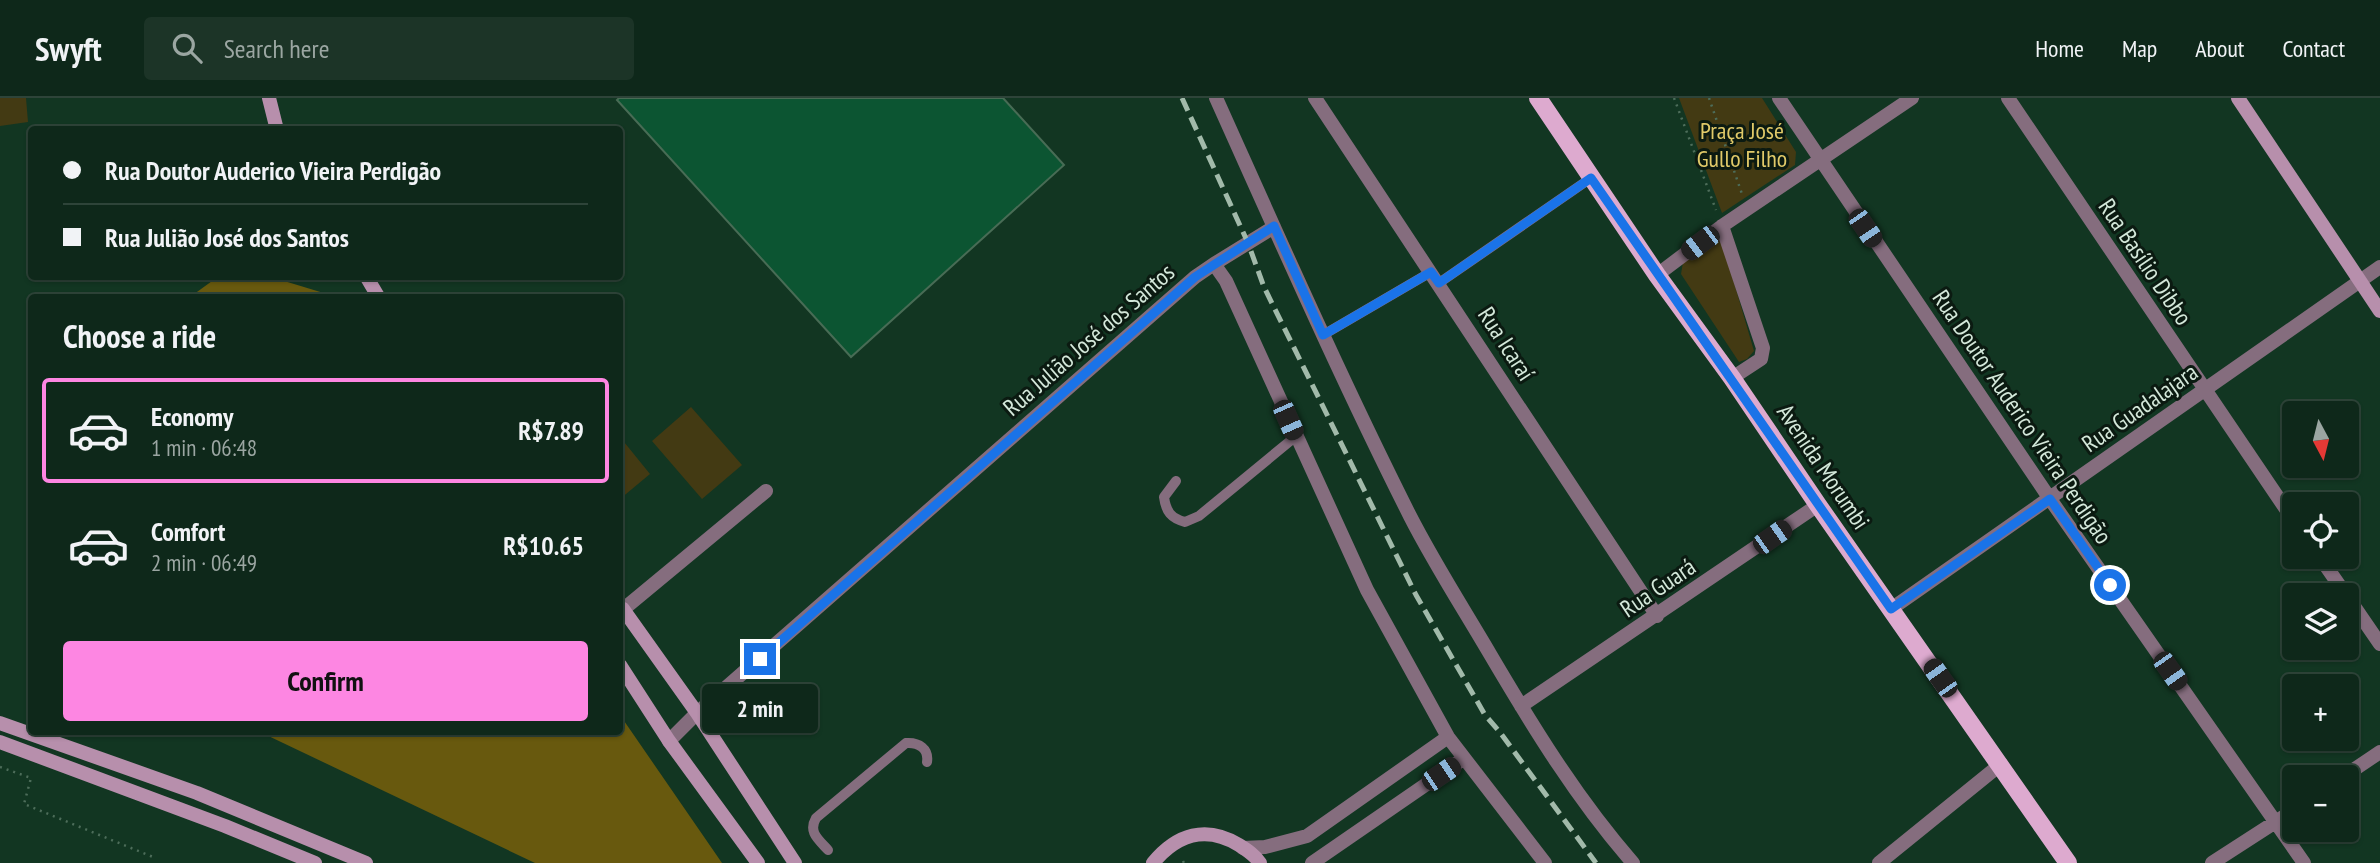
<!DOCTYPE html>
<meta charset="utf-8">
<style>
body{margin:0;font-family:"PT Sans Narrow",sans-serif;background:#1c3427;color:#f1f3f6;height:100vh;display:flex;flex-direction:column;font-size:26px;white-space:nowrap}
*{box-sizing:border-box;margin:0}
p{font-size:23px;color:#9ba6a2}
.icon{flex:none;width:38px;height:38px;fill:none;stroke:currentColor;stroke-width:2;stroke-linecap:round;stroke-linejoin:round}
.map{position:relative;flex:1;overflow:hidden}
.panel{position:absolute;left:28px;top:196px;width:595px;height:441px;display:flex;flex-direction:column;background:#0e281a;border-radius:7px;box-shadow:0 2px 5px #0004,0 0 0 2px #2e4439}
.panel>*{flex:none}
.hud{position:absolute;left:28px;top:28px;width:595px;height:154px;border-radius:7px;box-shadow:0 2px 5px #0004,0 0 0 2px #2e4439;display:grid;align-content:center;height:154px;padding:0 35px;background:#0e281a}
.needle{width:46px;rotate:173deg}
.buttons{position:absolute;left:2282px;top:303px;display:grid;gap:14px}
.buttons a{display:grid;place-items:center;width:77px;height:77px;border-radius:7px;background:#0e281a;box-shadow:0 2px 5px #0004,0 0 0 2px #2e4439;font-size:35px}
.end{position:absolute;width:32px;height:32px;margin:-16px;border:9px solid #1a73e8;background:#fff;box-shadow:0 0 0 4px #fff}
.from{border-radius:50%}
.bubble{position:absolute;height:49px;border-radius:7px;background:#0e281a;box-shadow:0 2px 5px #0004,0 0 0 2px #2e4439;font-size:23px;font-weight:600;line-height:49px;text-align:center}
.car{position:absolute;width:21px;height:42px;margin:-21px -10px;border-radius:9px;box-shadow:0 0 5px 2px #0007;background:linear-gradient(#222 24%,#8ab4d8 0 40%,#222 0 76%,#8ab4d8 0 86%,#222 0)}
.hud b{display:flex;align-items:center;gap:24px;height:66px;font-size:26px}
.hud b+b{border-top:2px solid #2e4439}
.hud i{width:18px;height:18px;background:#f1f3f6}
ul{padding:0;list-style:none}
li{display:flex;align-items:center;gap:21px;height:105px;margin:0 14px 10px;padding:0 21px;border:4px solid transparent;border-radius:7px}
li div{flex:1}
li b{display:block;font-size:26px}
li em{font-style:normal;font-weight:600}
li.active{border-color:#fd86e2}
li>.icon{width:63px;height:63px;stroke-width:1.5}
h2{padding:0 35px;font-size:32px;line-height:84px}
.button{display:flex;gap:14px;margin-top:auto;padding:14px 35px}
.button a{flex:1;height:80px;border-radius:7px;background:#fd86e2;color:#111;font-size:28px;font-weight:600;line-height:80px;text-align:center}
header{display:flex;align-items:center;gap:42px;box-sizing:border-box;height:98px;padding:0 35px;background:#0e281a;border-bottom:2px solid #2e4439}
header strong{font-size:33px}
nav{display:flex;gap:38px;margin-inline-start:auto;font-size:24px}
.search{width:490px;height:63px;background:#1c3427;display:flex;align-items:center;gap:18px;box-sizing:border-box;padding:0 24px;border-radius:7px;color:#9ba6a2;font-size:26px}
.map>svg:first-child{display:block}
</style>
<header>
<strong>Swyft</strong>
<div class="search"><svg class="icon" aria-label="search" viewBox="0 0 24 24"><circle cx="10" cy="10" r="6"/><path d="M15 15l6 6"/></svg>Search here</div>
<nav><a>Home</a><a>Map</a><a>About</a><a>Contact</a></nav>
</header>
<div class="map">
<svg width="2380" height="765" viewBox="0 0 2380 765">
<rect width="100%" height="100%" fill="#123622"/>
<path fill="#433a13" d="M0,0H26L28,24L0,28Z
M1679,0H1762L1796,54L1795,67L1722,115Z
M1721,140L1754,253L1747,261L1739,264L1681,176L1683,164Z
M691,309L742,367L702,401L652,343Z
M620,339L650,376L620,401Z"/>
<path fill="#68590e" d="M219,178L271,179L327,196L329,199H190Z
M620,617L722,765H535L260,634H620Z"/>
<path fill="#0c5532" stroke="#486c55" stroke-width="2" d="M619,0H1003L1064,67L851,259L617,2Z"/>
<g fill="none" stroke-linecap="round" stroke-linejoin="round">
<path stroke="#4d6d5a" stroke-width="2.5" stroke-dasharray="2 5" stroke-linecap="butt" d="M1674,0L1716,112
M1709,0L1742,96
M0,669L31,680L24,706L153,759
M1183,763L1184,765"/>
<path stroke="#856d7e" stroke-width="10" d="M1439,185L1591,80
M1323,237L1431,174
M1176,383L1164,399C1166,414 1171,420 1185,424L1199,418L1295,339
M828,752C818,741 808,734 816,720L906,645C919,644 929,651 927,664"/>
<path stroke="#856d7e" stroke-width="14" d="M1216,0C1279,140 1341,281 1410,418C1434,465 1463,510 1490,556C1533,629 1577,701 1633,765
M1315,0L1657,518
M1779,0L2050,401L2304,765
M2008,0L2294,423
M1722,128L1763,250L1761,261L1732,280
M1214,166L1274,129
M1657,177L1722,128L1912,0
M2319,458L2346,497
M2347,498L2380,546
M1891,511L2380,169
M620,514L766,393
M1521,608L1818,407
M669,643L697,615L1195,179L1214,166L1226,183L1367,492L1448,639L1545,765
M2343,679L2380,654
M1243,750L1265,749L1307,738L1448,639
M1312,765L1463,661
M1879,765L2001,666
M2212,765L2294,712"/>
<path stroke="#b78fac" stroke-width="14" d="M269,0L277,32
M2238,0L2380,213
M366,178L379,200
M620,510L623,511L697,615L795,765
M620,567L669,643L758,765
M0,625L197,695L366,765
M0,644L225,728L315,765
M1153,765C1177,736 1206,727 1239,747C1247,752 1255,757 1260,765"/>
<path stroke="#ddaacf" stroke-width="18" d="M1538,0L1657,177L1732,280L1818,407L2068,765"/>
<path stroke="#a2baaa" stroke-width="5" stroke-dasharray="14 7" stroke-linecap="butt" d="M1182,0L1248,145L1264,189L1416,497L1485,617L1499,633L1596,765"/>
</g>
<g fill="none" stroke-linecap="round" stroke-linejoin="round">
<path stroke="#1a73e8" stroke-width="9" d="M760,561L1195,179L1274,128L1323,237L1431,174L1439,185L1591,80L1891,511L2050,401L2110,487"/>
</g>
<g text-anchor="middle" stroke-width="6" stroke-linejoin="round" paint-order="stroke">
<g font-size="24" fill="#e1ca69" stroke="#0b1a11">
<text x="1742" y="41">Praça José<tspan x="1742" dy="28">Gullo Filho</tspan></text>
</g>
<g font-size="24" fill="#d4e8da" stroke="#0b1a11">
<text transform="translate(2145 164) rotate(56)" y="8">Rua Basílio Dibbo</text>
<text transform="translate(1089 242) rotate(-41)" y="8">Rua Julião José dos Santos</text>
<text transform="translate(1506 246) rotate(57)" y="8">Rua Icaraí</text>
<text transform="translate(2140 310) rotate(-35)" y="8">Rua Guadalajara</text>
<text transform="translate(2022 319) rotate(56)" y="8">Rua Doutor Auderico Vieira Perdigão</text>
<text transform="translate(1823 369) rotate(56)" y="8">Avenida Morumbi</text>
<text transform="translate(1658 490) rotate(-34)" y="8">Rua Guará</text>
</g>
</g>
</svg>
<div class="buttons">
<a><svg class="needle" viewBox="-14 -14 28 28"><path d="M0-13l5 13h-10z" fill="#e53935"/><path d="M0 13l5-13h-10z" fill="#9ba6a2"/></svg></a>
<a><svg class="icon" aria-label="locate" viewBox="0 0 24 24"><circle cx="12" cy="12" r="6"/><path d="M12 2v4M12 18v4M2 12h4M18 12h4"/></svg></a>
<a><svg class="icon" aria-label="layers" viewBox="0 0 24 24"><path d="M12 4l9 5-9 5-9-5zM3 14l9 5 9-5"/></svg></a>
<a>+</a>
<a>−</a>
</div>
<i class="end from" style="left:2110px;top:487px"></i>
<i class="end" style="left:760px;top:561px"></i>
<div class="bubble" style="left:702px;top:586px;width:116px">2 min</div>
<i class="car" style="left:1865px;top:130px;rotate:146deg"></i>
<i class="car" style="left:1700px;top:145px;rotate:233deg"></i>
<i class="car" style="left:1288px;top:322px;rotate:156deg"></i>
<i class="car" style="left:1772px;top:439px;rotate:55deg"></i>
<i class="car" style="left:2170px;top:573px;rotate:145deg"></i>
<i class="car" style="left:1940px;top:580px;rotate:325deg"></i>
<i class="car" style="left:1441px;top:676px;rotate:56deg"></i>
<div class="hud">
<b><i class="from"></i>Rua Doutor Auderico Vieira Perdigão</b>
<b><i></i>Rua Julião José dos Santos</b>
</div>
<section class="panel">
<h2>Choose a ride</h2>
<ul>
<li class="active"><svg class="icon" aria-label="car" viewBox="0 0 24 24"><path d="M5 17H2v-5l4-1 3-4h7l3 4 3 1v5h-3M9 17h6M6 11h13"/><circle cx="7" cy="17" r="2"/><circle cx="17" cy="17" r="2"/></svg><div><b>Economy</b><p>1 min · 06:48</p></div><em>R$7.89</em></li>
<li><svg class="icon" aria-label="car" viewBox="0 0 24 24"><path d="M5 17H2v-5l4-1 3-4h7l3 4 3 1v5h-3M9 17h6M6 11h13"/><circle cx="7" cy="17" r="2"/><circle cx="17" cy="17" r="2"/></svg><div><b>Comfort</b><p>2 min · 06:49</p></div><em>R$10.65</em></li>
</ul>
<div class="button"><a>Confirm</a></div>
</section>
</div>
